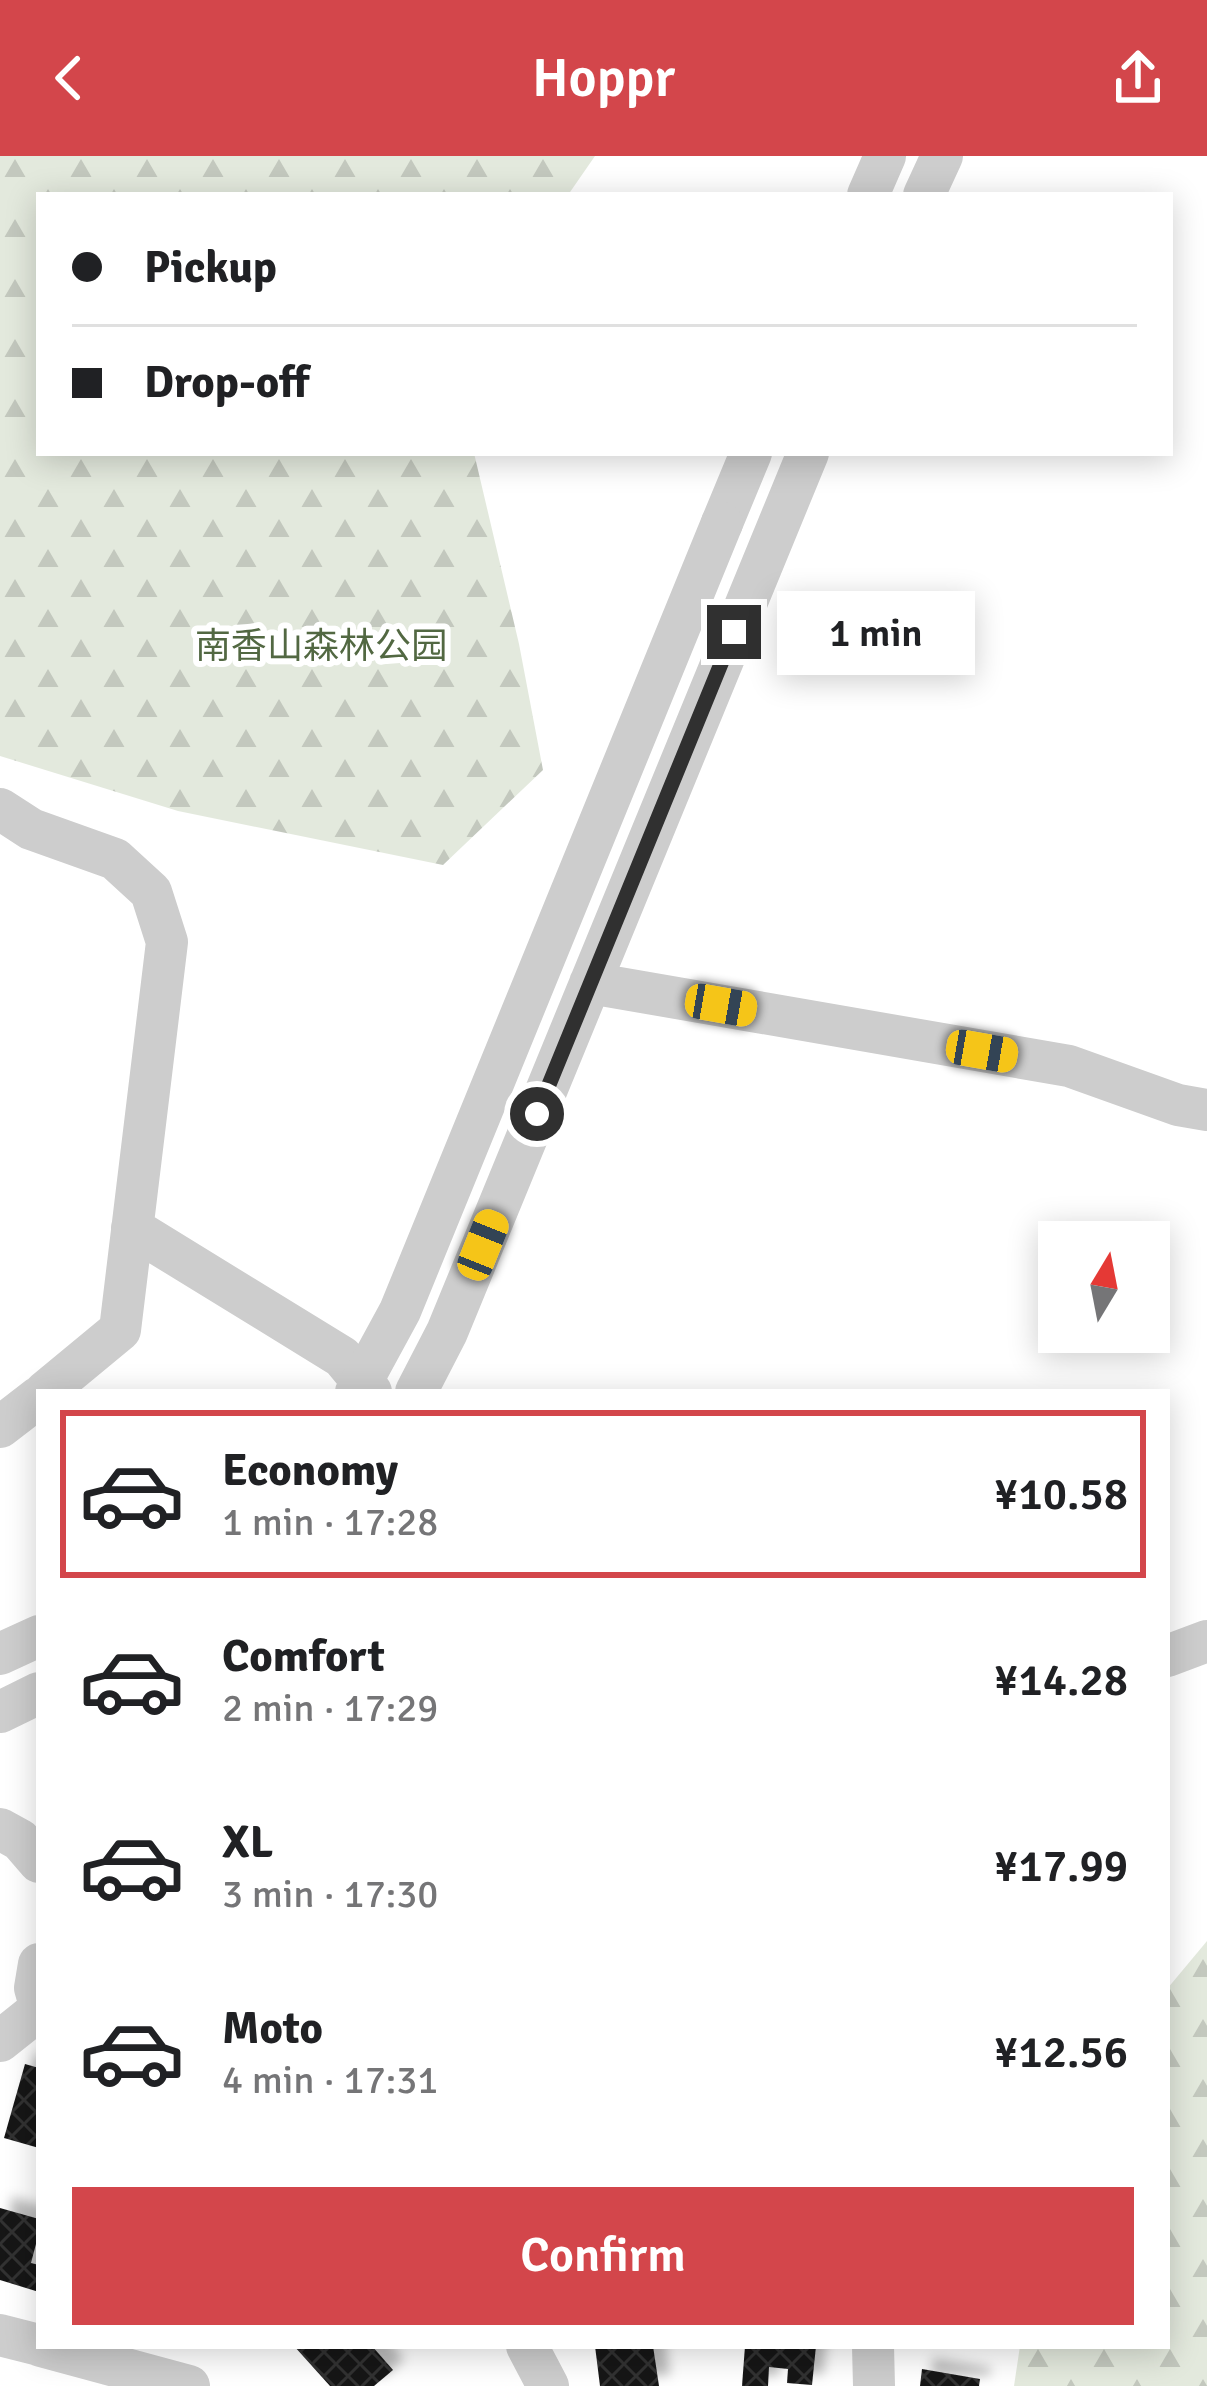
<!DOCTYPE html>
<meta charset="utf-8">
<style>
body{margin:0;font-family:Signika,"Noto Sans SC",sans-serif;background:#f6f6f6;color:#202124;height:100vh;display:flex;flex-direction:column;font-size:45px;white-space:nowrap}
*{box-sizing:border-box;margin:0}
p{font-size:39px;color:#757577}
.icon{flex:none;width:66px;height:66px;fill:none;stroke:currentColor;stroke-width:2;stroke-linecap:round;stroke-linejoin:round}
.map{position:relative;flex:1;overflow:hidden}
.drawer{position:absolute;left:36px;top:1233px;width:1134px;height:960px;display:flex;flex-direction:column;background:#fff;border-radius:0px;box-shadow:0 6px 30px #0003}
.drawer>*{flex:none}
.guide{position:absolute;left:36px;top:36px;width:1137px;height:264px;border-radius:0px;box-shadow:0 6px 30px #0003;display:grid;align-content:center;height:264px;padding:0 36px;background:#fff}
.needle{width:78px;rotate:10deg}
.tools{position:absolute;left:1038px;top:1065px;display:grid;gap:24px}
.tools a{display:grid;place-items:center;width:132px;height:132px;border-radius:0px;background:#fff;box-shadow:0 6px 30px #0003;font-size:60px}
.end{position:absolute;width:54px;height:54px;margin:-27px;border:15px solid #303030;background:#fff;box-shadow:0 0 0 6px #fff}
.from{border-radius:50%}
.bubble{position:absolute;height:84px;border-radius:0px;background:#fff;box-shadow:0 6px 30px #0003;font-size:39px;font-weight:600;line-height:84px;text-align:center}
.car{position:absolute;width:36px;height:72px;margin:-36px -18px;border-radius:15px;box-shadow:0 0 9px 3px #0007;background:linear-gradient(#f5c518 24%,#345 0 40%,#f5c518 0 76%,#345 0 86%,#f5c518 0)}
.guide b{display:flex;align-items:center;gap:42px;height:114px;font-size:45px}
.guide b+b{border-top:3px solid #e0e0e0}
.guide i{width:30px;height:30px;background:#202124}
ul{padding:21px 0 0;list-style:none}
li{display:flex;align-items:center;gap:36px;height:168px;margin:0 24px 18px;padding:0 12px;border:6px solid transparent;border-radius:0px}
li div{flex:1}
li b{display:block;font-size:45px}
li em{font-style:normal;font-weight:600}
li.on{border-color:#d3464b}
li>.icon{width:108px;height:108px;stroke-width:1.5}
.action{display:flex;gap:24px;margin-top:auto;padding:24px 36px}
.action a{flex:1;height:138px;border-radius:0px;background:#d3464b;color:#fff;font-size:48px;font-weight:600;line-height:138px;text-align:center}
header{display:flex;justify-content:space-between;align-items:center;height:156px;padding:0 36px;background:#d3464b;color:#fff;font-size:54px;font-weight:600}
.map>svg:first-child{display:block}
</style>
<header><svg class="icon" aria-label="back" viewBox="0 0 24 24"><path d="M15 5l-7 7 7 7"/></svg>Hoppr<svg class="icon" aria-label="share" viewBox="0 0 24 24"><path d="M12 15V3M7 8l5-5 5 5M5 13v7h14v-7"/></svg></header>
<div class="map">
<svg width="1207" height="2230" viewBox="0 0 1207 2230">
<defs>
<pattern id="forest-firs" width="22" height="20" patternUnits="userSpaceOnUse" patternTransform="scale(3)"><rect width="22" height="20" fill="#e3e9dd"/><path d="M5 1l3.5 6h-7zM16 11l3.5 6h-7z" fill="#c3c8be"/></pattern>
<pattern id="building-cross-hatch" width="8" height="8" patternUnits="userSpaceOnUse" patternTransform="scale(3)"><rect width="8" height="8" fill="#171717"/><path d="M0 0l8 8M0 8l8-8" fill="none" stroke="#303030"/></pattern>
<filter id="shadow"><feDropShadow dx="11" dy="-11" stdDeviation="6" flood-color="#0004"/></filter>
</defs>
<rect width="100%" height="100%" fill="#fff"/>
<path fill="url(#forest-firs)" d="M0,0H595L568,39H39V297H474L519,488L543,614L443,709L178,655L0,600Z
M1207,1785V2230H1014L1020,2190H1167V1833Z"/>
<path fill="url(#building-cross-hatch)" filter="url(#shadow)" d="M25,1908L39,1912V1992L4,1982Z
M0,2052L39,2063V2089L36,2088L31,2107L39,2109V2136L0,2124Z
M294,2190H372L393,2214L374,2230H330Z
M595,2190H653L659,2230H600Z
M745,2190H816L812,2229L787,2227L788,2213L769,2211L768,2230H742Z
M922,2213L980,2223L979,2230H920Z"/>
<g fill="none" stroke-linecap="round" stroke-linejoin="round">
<path stroke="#cdcdcd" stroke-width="42" d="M868,39L885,0
M924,39L942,0
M722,367L751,297
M0,653L31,673L115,703L151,736L167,786L120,1174L45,1236
M590,827L1069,910L1178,949L1207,954
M132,1072L342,1201L371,1236
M416,1236L447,1176L808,297
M0,1271L39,1241
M0,1498L39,1480
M1167,1500L1207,1485
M0,1556L39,1537
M0,1673L20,1684L39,1706
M39,1808L35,1832L39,1846
M0,1885L39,1854
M0,2179L39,2189
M41,2190L189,2230
M527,2190L548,2230
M873,2190L874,2230"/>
<path stroke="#cdcdcd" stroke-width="42" d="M356,1236L400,1155L722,367"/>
</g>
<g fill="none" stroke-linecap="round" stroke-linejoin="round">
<path stroke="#303030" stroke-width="15" d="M537,958L734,476"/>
</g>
<g text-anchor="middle" stroke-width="12" stroke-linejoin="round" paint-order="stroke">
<g font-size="36" fill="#526842" stroke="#fff">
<text x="321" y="502">南香山森林公园</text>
</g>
</g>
</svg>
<div class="tools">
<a><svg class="needle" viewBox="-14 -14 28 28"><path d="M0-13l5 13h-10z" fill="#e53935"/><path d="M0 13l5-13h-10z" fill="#757577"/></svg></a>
</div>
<i class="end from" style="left:537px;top:958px"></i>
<i class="end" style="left:734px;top:476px"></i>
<div class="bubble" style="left:777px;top:435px;width:198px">1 min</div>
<i class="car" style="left:721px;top:849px;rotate:100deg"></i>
<i class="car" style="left:982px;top:895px;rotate:100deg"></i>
<i class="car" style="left:483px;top:1089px;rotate:22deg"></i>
<div class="guide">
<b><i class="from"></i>Pickup</b>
<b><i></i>Drop-off</b>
</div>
<section class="drawer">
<ul>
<li class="on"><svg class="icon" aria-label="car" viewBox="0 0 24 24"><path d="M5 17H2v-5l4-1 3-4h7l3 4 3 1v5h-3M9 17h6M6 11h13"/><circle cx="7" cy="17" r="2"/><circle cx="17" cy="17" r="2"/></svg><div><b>Economy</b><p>1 min · 17:28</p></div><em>¥10.58</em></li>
<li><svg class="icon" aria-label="car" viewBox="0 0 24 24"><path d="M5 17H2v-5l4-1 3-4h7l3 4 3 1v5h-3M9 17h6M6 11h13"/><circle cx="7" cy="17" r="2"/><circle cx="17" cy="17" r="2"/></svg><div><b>Comfort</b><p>2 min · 17:29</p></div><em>¥14.28</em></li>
<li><svg class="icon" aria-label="car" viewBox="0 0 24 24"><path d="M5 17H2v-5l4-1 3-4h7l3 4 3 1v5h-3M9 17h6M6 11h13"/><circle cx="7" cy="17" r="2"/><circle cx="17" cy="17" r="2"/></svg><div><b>XL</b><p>3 min · 17:30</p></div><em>¥17.99</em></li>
<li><svg class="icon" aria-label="car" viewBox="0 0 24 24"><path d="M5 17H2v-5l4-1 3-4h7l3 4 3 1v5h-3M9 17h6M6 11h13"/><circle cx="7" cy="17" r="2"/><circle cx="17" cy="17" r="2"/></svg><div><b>Moto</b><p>4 min · 17:31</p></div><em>¥12.56</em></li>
</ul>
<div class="action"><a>Confirm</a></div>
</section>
</div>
